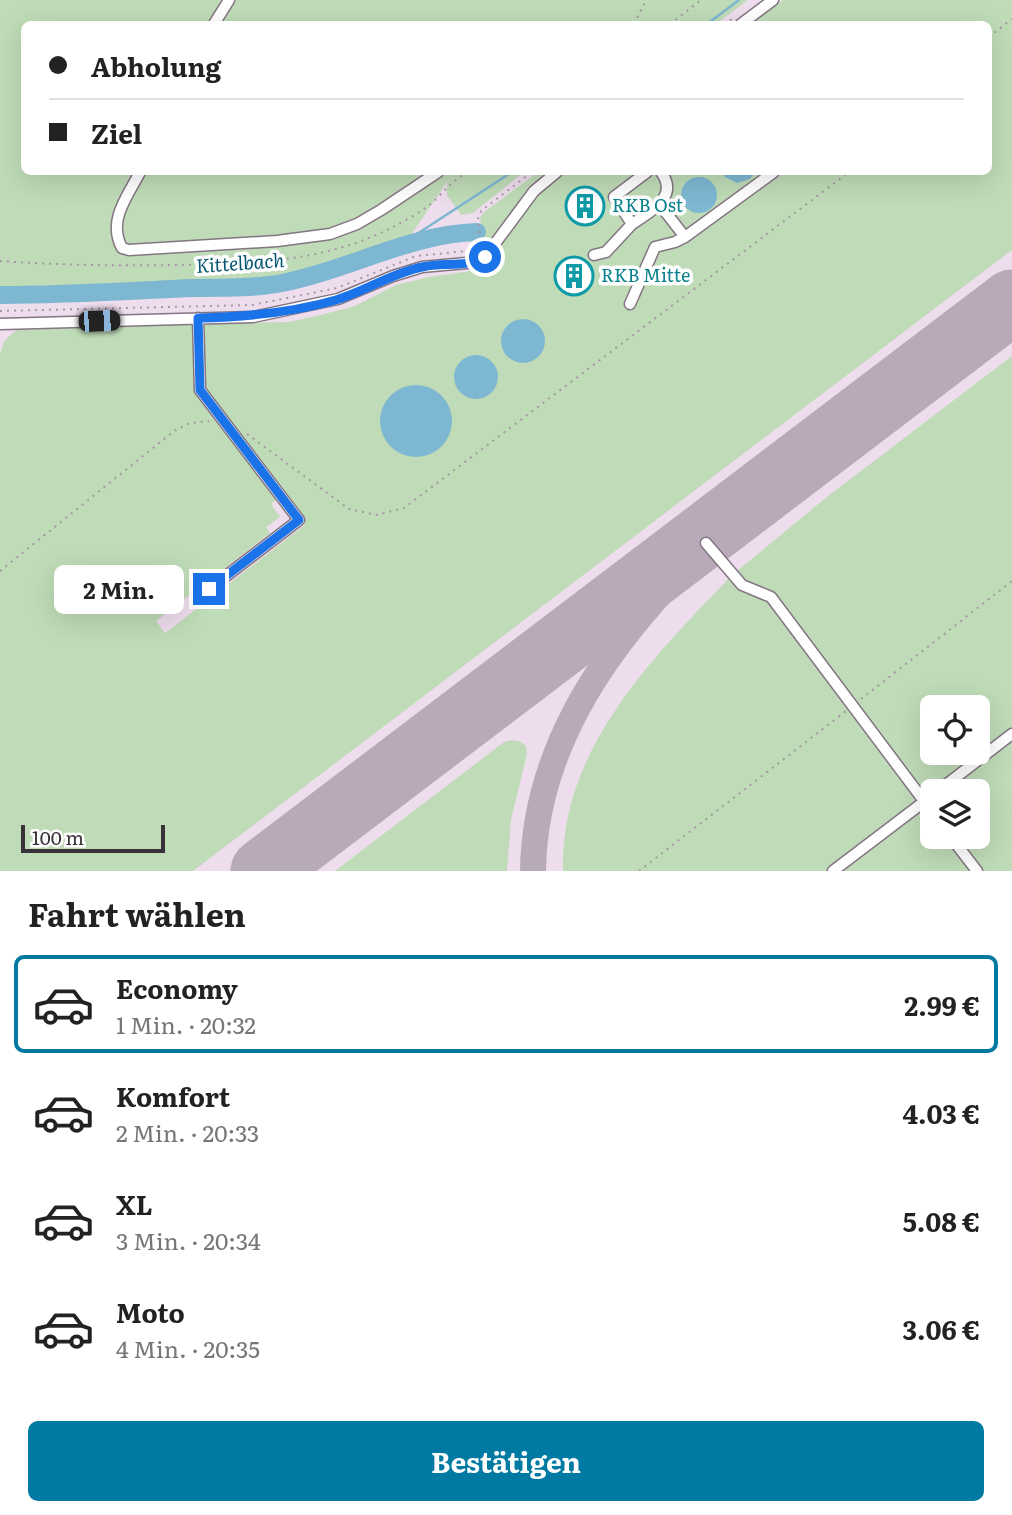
<!DOCTYPE html>
<html lang="de">
<meta charset="utf-8">
<style>
body{margin:0;font-family:Literata,serif;background:#f6f6f6;color:#222;height:100vh;display:flex;flex-direction:column;font-size:26px;white-space:nowrap}
*{box-sizing:border-box;margin:0}
p{font-size:23px;color:#767676}
.icon{flex:none;width:38px;height:38px;fill:none;stroke:currentColor;stroke-width:2;stroke-linecap:round;stroke-linejoin:round}
.map{position:relative;height:871px;overflow:hidden}
.panel{display:flex;flex-direction:column;background:#fff;flex:1}
.panel>*{flex:none}
.top-card{position:absolute;left:21px;top:21px;width:971px;height:154px;border-radius:10px;box-shadow:0 7px 28px #0002;display:grid;align-content:center;height:154px;padding:0 28px;background:#fff}
.tools{position:absolute;left:920px;top:695px;display:grid;gap:14px}
.tools a{display:grid;place-items:center;width:70px;height:70px;border-radius:10px;background:#fff;box-shadow:0 7px 28px #0002;font-size:35px}
.scale{position:absolute;left:21px;bottom:18px;width:144px;box-sizing:border-box;padding-left:7px;border:4px solid #383137;border-top:0;font-size:19px;line-height:24px;white-space:nowrap;color:#383137;-webkit-text-stroke:5px #fff;paint-order:stroke}
.end{position:absolute;width:32px;height:32px;margin:-16px;border:9px solid #1a73e8;background:#fff;box-shadow:0 0 0 4px #fff}
.from{border-radius:50%}
.bubble{position:absolute;height:49px;border-radius:10px;background:#fff;box-shadow:0 7px 28px #0002;font-size:23px;font-weight:700;line-height:49px;text-align:center}
.car{position:absolute;width:21px;height:42px;margin:-21px -10px;border-radius:9px;box-shadow:0 0 5px 2px #0007;background:linear-gradient(#222 24%,#8ab4d8 0 40%,#222 0 76%,#8ab4d8 0 86%,#222 0)}
.top-card b{display:flex;align-items:center;gap:24px;height:66px;font-size:26px}
.top-card b+b{border-top:2px solid #e0e0e0}
.top-card i{width:18px;height:18px;background:#222}
ul{padding:0;list-style:none}
li{display:flex;align-items:center;gap:21px;height:98px;margin:0 14px 10px;padding:0 14px;border:4px solid transparent;border-radius:10px}
li div{flex:1}
li b{display:block;font-size:26px}
li em{font-style:normal;font-weight:700}
li.active{border-color:#007aa2}
li>.icon{width:63px;height:63px;stroke-width:1.5}
h2{padding:0 28px;font-size:32px;line-height:84px}
.primary-button{display:flex;gap:14px;margin-top:auto;padding:14px 28px}
.primary-button a{flex:1;height:80px;border-radius:10px;background:#007aa2;color:#fff;font-size:28px;font-weight:700;line-height:80px;text-align:center}
.map>svg:first-child{display:block}
</style>
<div class="map">
<svg width="1012" height="871" viewBox="0 0 1012 871">
<rect width="100%" height="100%" fill="#eedded"/>
<path fill="#bfdbb7" fill-rule="evenodd" d="M0,0H748L716,24H24V172H524L473,213L461,215L447,195V182L409,238L364,255L281,279L0,289Z
M783,0H1012V250L193,871H0V355L4,341L21,326L192,322L196,327L198,389L279,498L271,504L280,517L266,527L270,533L156,621L165,633L305,525L205,392L202,380L200,329L205,324L289,322L317,316L355,306L396,285L429,277L471,271L484,264L536,197L565,172H989V24H750Z
M538,172H553L530,191L486,246L484,243L480,217L483,213Z
M1012,356V728L927,793L920,791L780,604L743,583L737,571L828,496ZM933,707H978V752H933Z
M730,577L769,599L915,793V803L826,871H563C560,749 652,659 730,577Z
M512,740L519,741L526,746L527,754L511,820L507,871H335L504,742Z
M1012,742V871H981L954,837L978,836V791H948Z
M922,811H927L933,819V836L946,837L972,871H843Z"/>
<path fill="#7eb7d2" d="M722,172H755L750,179L737,183L725,177Z
M681 195a18 18 0 1 1 36 0a18 18 0 1 1-36 0Z
M501 341a22 22 0 1 1 44 0a22 22 0 1 1-44 0Z
M454 377a22 22 0 1 1 44 0a22 22 0 1 1-44 0Z
M380 421a36 36 0 1 1 72 0a36 36 0 1 1-72 0Z"/>
<g fill="none" stroke-linecap="round" stroke-linejoin="round">
<path stroke="#7eb7d2" stroke-width="2.5" d="M707,24L739,0
M410,242L417,234L512,172"/>
<path stroke="#7eb7d2" stroke-width="18" d="M0,295C64,295 128,291 192,288C221,287 253,289 282,283C349,270 409,234 477,232"/>
<path stroke="#b8aab8" stroke-width="26" d="M533,871C535,709 657,588 769,487"/>
<path stroke="#b8aab8" stroke-width="65" d="M263,871L1012,302"/>
<defs>
<path id="minor" d="M214,24L229,0
M741,24L773,0
M140,172C128,196 107,220 122,248L129,250L277,241L330,234L357,224L381,210L438,172
M647,172L614,197L632,224C650,212 680,197 661,172
M660,205L685,237L774,172
M594,255L606,252L632,224
M630,304L655,247L675,242L685,237
M198,318L200,390L299,520L209,589
M0,324L253,317L338,299L393,276L422,267L477,262L485,257L534,191L557,172
M706,543L742,585L771,597L933,813
M938,791L1012,734
M950,836L977,871
M833,871L933,795"/>
</defs>
<use href="#minor" stroke="#847583" stroke-width="13"/>
<path stroke="#a598a4" stroke-width="2" stroke-dasharray="2 5" stroke-linecap="butt" d="M634,24L646,0
M670,24L701,0
M724,24L732,19
M989,37L1012,19
M481,247L478,219L481,211L532,172
M0,261C57,265 114,266 171,265C247,264 322,263 391,228C406,220 424,211 436,199C447,188 455,179 468,172
M0,311L252,305L337,288L416,256L477,250
M247,434L349,509L377,515L404,508L849,172
M0,571L174,431L190,423L209,421
M861,699L1012,581
M639,871L846,711"/>
<use href="#minor" stroke="#fff" stroke-width="10"/>
</g>
<g fill="none" stroke-linecap="round" stroke-linejoin="round">
<path stroke="#1a73e8" stroke-width="9" d="M209,589L299,520L200,390L198,318C245,317 291,313 336,300C366,291 392,273 422,267C443,262 466,268 485,257"/>
</g>
<defs>
<symbol id="building-ring" viewBox="-11 -11 22 22"><circle r="9.5" fill="#fff" stroke="#0f9aa8" stroke-width="1.5"/><path d="M-4-6H4V6H1V3H-1V6H-4ZM-2.5-4.3h1.7v1.8h-1.7ZM.8-4.3h1.7v1.8H.8ZM-2.5-1h1.7V.8h-1.7ZM.8-1h1.7V.8H.8Z" fill="#0f9aa8"/></symbol>
</defs>
<g fill-rule="evenodd">
<use href="#building-ring" x="563" y="184" width="44" height="44"/>
<use href="#building-ring" x="552" y="254" width="44" height="44"/>
</g>
<g text-anchor="middle" stroke-width="7" stroke-linejoin="round" paint-order="stroke">
<g font-size="18" fill="#0d838f" stroke="#fff" text-anchor="start">
<text x="612" y="212">RKB Ost</text>
<text x="601" y="282">RKB Mitte</text>
</g>
<g font-size="19" font-style="italic" fill="#055570" stroke="#fff">
<text transform="translate(240 263) rotate(-4)" y="7">Kittelbach</text>
</g>
</g>
</svg>
<div class="tools">
<a><svg class="icon" aria-label="locate" viewBox="0 0 24 24"><circle cx="12" cy="12" r="6"/><path d="M12 2v4M12 18v4M2 12h4M18 12h4"/></svg></a>
<a><svg class="icon" aria-label="layers" viewBox="0 0 24 24"><path d="M12 4l9 5-9 5-9-5zM3 14l9 5 9-5"/></svg></a>
</div>
<div class="scale">100 m</div>
<i class="end from" style="left:485px;top:257px"></i>
<i class="end" style="left:209px;top:589px"></i>
<div class="bubble" style="left:54px;top:565px;width:130px">2 Min.</div>
<i class="car" style="left:99px;top:321px;rotate:88deg"></i>
<div class="top-card">
<b><i class="from"></i>Abholung</b>
<b><i></i>Ziel</b>
</div>
</div>
<section class="panel">
<h2>Fahrt wählen</h2>
<ul>
<li class="active"><svg class="icon" aria-label="car" viewBox="0 0 24 24"><path d="M5 17H2v-5l4-1 3-4h7l3 4 3 1v5h-3M9 17h6M6 11h13"/><circle cx="7" cy="17" r="2"/><circle cx="17" cy="17" r="2"/></svg><div><b>Economy</b><p>1 Min. · 20:32</p></div><em>2.99 €</em></li>
<li><svg class="icon" aria-label="car" viewBox="0 0 24 24"><path d="M5 17H2v-5l4-1 3-4h7l3 4 3 1v5h-3M9 17h6M6 11h13"/><circle cx="7" cy="17" r="2"/><circle cx="17" cy="17" r="2"/></svg><div><b>Komfort</b><p>2 Min. · 20:33</p></div><em>4.03 €</em></li>
<li><svg class="icon" aria-label="car" viewBox="0 0 24 24"><path d="M5 17H2v-5l4-1 3-4h7l3 4 3 1v5h-3M9 17h6M6 11h13"/><circle cx="7" cy="17" r="2"/><circle cx="17" cy="17" r="2"/></svg><div><b>XL</b><p>3 Min. · 20:34</p></div><em>5.08 €</em></li>
<li><svg class="icon" aria-label="car" viewBox="0 0 24 24"><path d="M5 17H2v-5l4-1 3-4h7l3 4 3 1v5h-3M9 17h6M6 11h13"/><circle cx="7" cy="17" r="2"/><circle cx="17" cy="17" r="2"/></svg><div><b>Moto</b><p>4 Min. · 20:35</p></div><em>3.06 €</em></li>
</ul>
<div class="primary-button"><a>Bestätigen</a></div>
</section>
